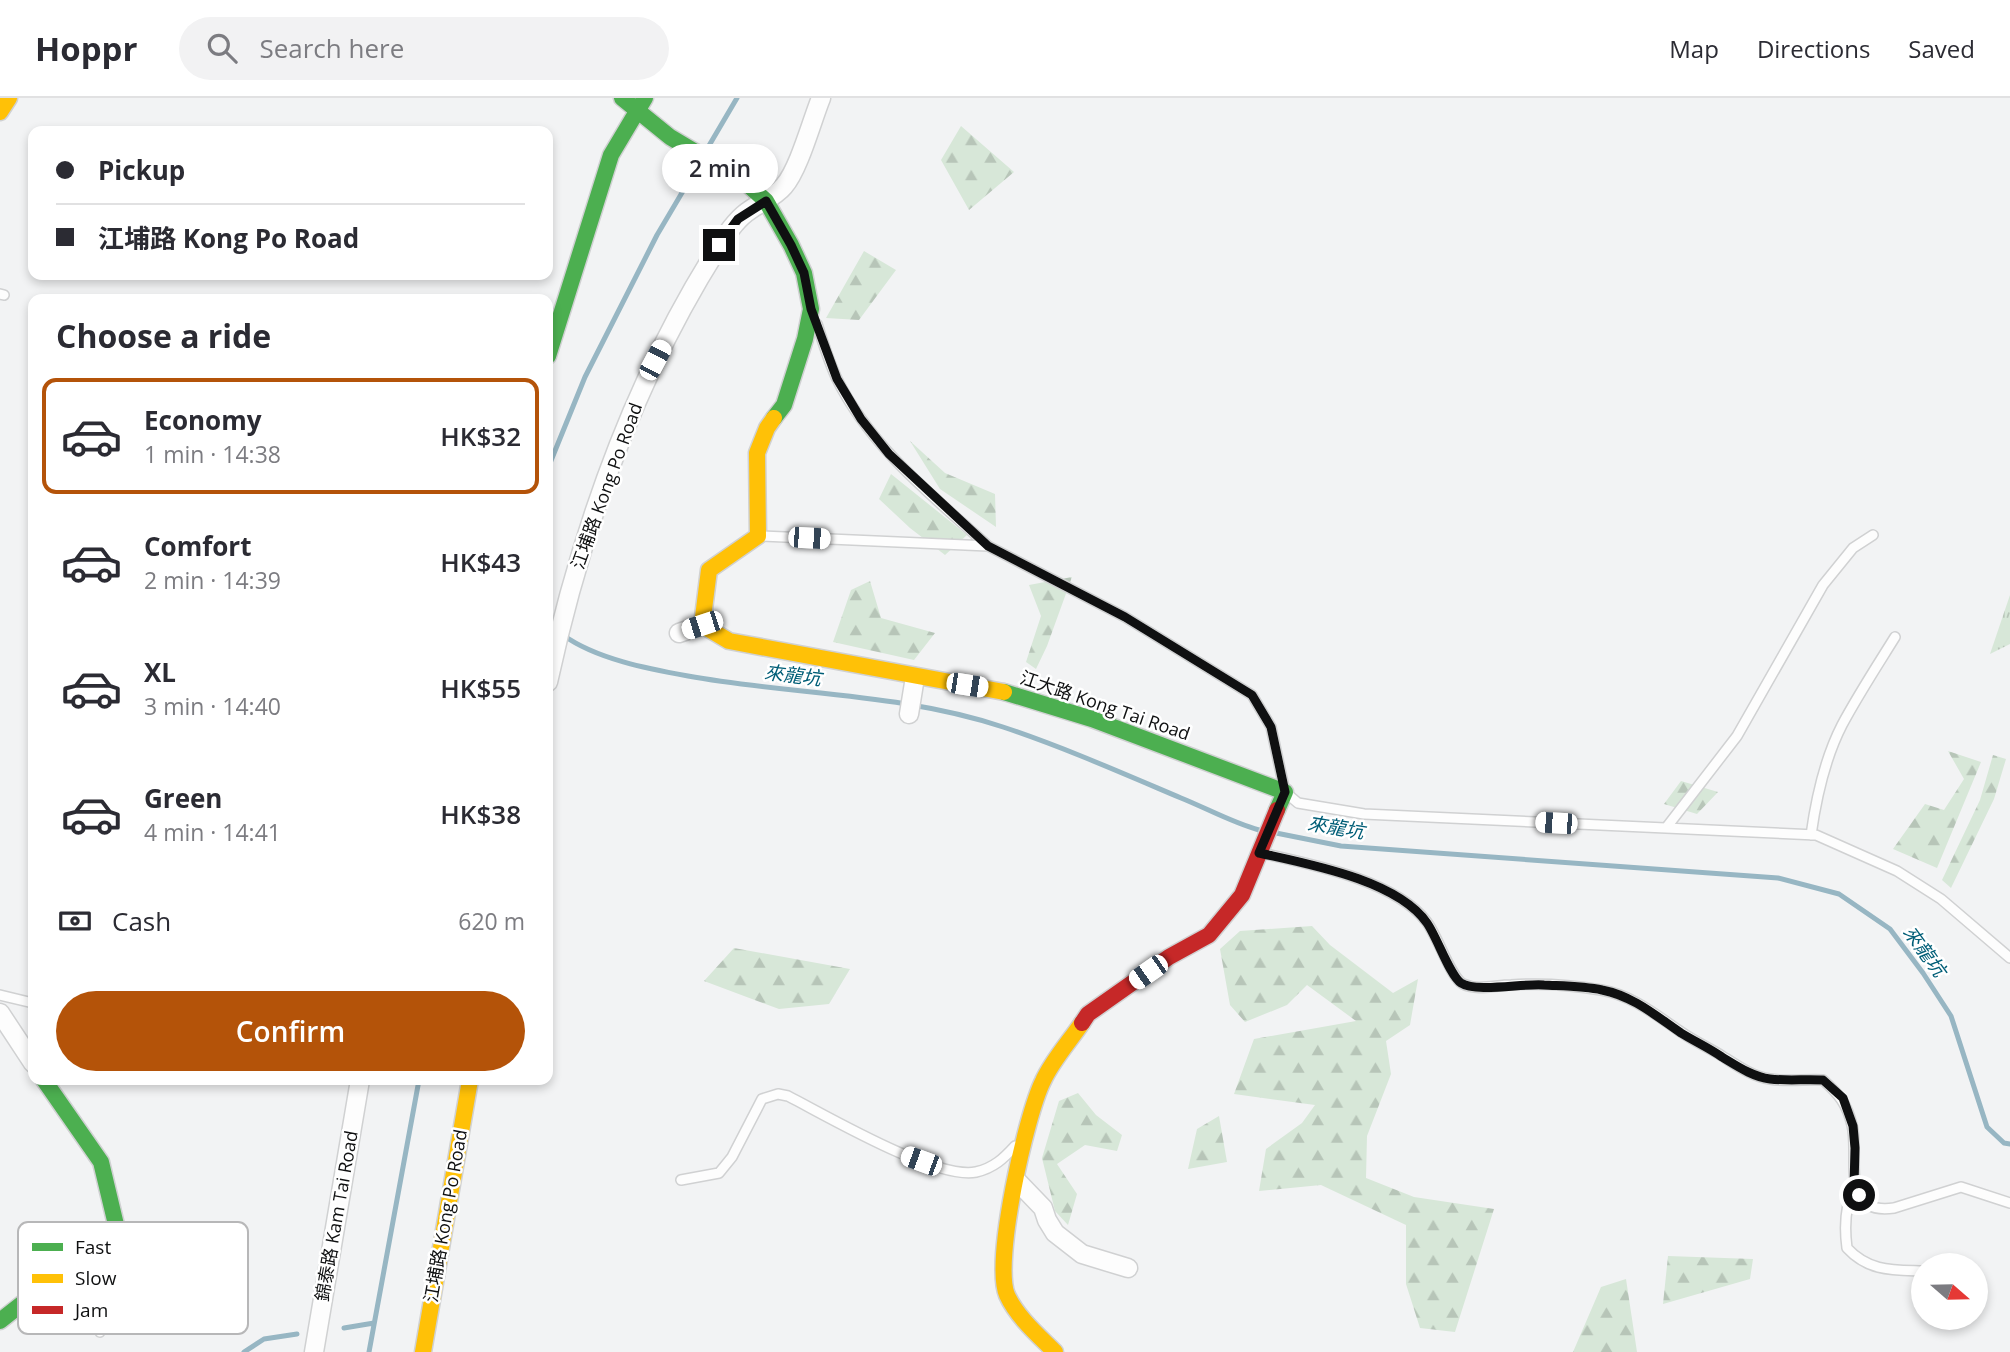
<!DOCTYPE html>
<meta charset="utf-8">
<style>
body{margin:0;font-family:"Open Sans","Noto Sans TC",sans-serif;background:#f2f2f3;color:#2b2b33;height:100vh;display:flex;flex-direction:column;font-size:26px;white-space:nowrap}
*{box-sizing:border-box;margin:0}
p{font-size:23px;color:#7c7c81}
.icon{flex:none;width:38px;height:38px;fill:none;stroke:currentColor;stroke-width:2;stroke-linecap:round;stroke-linejoin:round}
.map{position:relative;flex:1;overflow:hidden}
.side{position:absolute;left:28px;top:196px;width:525px;height:791px;display:flex;flex-direction:column;background:#fff;border-radius:14px;box-shadow:0 4px 10px #0003}
.side>*{flex:none}
.top-card{position:absolute;left:28px;top:28px;width:525px;height:154px;border-radius:14px;box-shadow:0 4px 10px #0003;display:grid;align-content:center;height:154px;padding:0 28px;background:#fff}
.needle{width:46px;rotate:110deg}
.tools{position:absolute;left:1911px;top:1155px;display:grid;gap:14px}
.tools a{display:grid;place-items:center;width:77px;height:77px;border-radius:50%;background:#fff;box-shadow:0 4px 10px #0003;font-size:35px}
.end{position:absolute;width:32px;height:32px;margin:-16px;border:9px solid #0f1011;background:#fff;box-shadow:0 0 0 4px #fff}
.from{border-radius:50%}
.bubble{position:absolute;height:49px;border-radius:24px;background:#fff;box-shadow:0 4px 10px #0003;font-size:23px;font-weight:600;line-height:49px;text-align:center}
.car{position:absolute;width:21px;height:42px;margin:-21px -10px;border-radius:9px;box-shadow:0 0 5px 2px #0007;background:linear-gradient(#fff 24%,#345 0 40%,#fff 0 76%,#345 0 86%,#fff 0)}
.top-card b{display:flex;align-items:center;gap:24px;height:66px;font-size:26px}
.top-card b+b{border-top:2px solid #e1e1e2}
.top-card i{width:18px;height:18px;background:#2b2b33}
ul{padding:0;list-style:none}
li{display:flex;align-items:center;gap:21px;height:116px;margin:0 14px 10px;padding:0 14px;border:4px solid transparent;border-radius:14px}
li div{flex:1}
li b{display:block;font-size:26px}
li em{font-style:normal;font-weight:600}
li.active{border-color:#b45309}
li>.icon{width:63px;height:63px;stroke-width:1.5}
h2{padding:0 28px;font-size:32px;line-height:84px}
.pay{display:flex;align-items:center;gap:18px;height:77px;padding:0 28px;font-size:26px}
.pay p{margin-inline-start:auto}
.cta{display:flex;gap:14px;margin-top:auto;padding:14px 28px}
.cta a{flex:1;height:80px;border-radius:42px;background:#b45309;color:#fff;font-size:28px;font-weight:600;line-height:80px;text-align:center}
header{display:flex;align-items:center;gap:42px;box-sizing:border-box;height:98px;padding:0 35px;background:#fff;border-bottom:2px solid #e1e1e2}
header strong{font-size:33px}
nav{display:flex;gap:38px;margin-inline-start:auto;font-size:24px}
.search{width:490px;height:63px;background:#f2f2f3;display:flex;align-items:center;gap:18px;box-sizing:border-box;padding:0 24px;border-radius:38px;color:#7c7c81;font-size:26px}
.map>svg:first-child{display:block}
</style>
<header>
<strong>Hoppr</strong>
<div class="search"><svg class="icon" aria-label="search" viewBox="0 0 24 24"><circle cx="10" cy="10" r="6"/><path d="M15 15l6 6"/></svg>Search here</div>
<nav><a>Map</a><a>Directions</a><a>Saved</a></nav>
</header>
<div class="map">
<svg width="2010" height="1254" viewBox="0 0 2010 1254">
<defs>
<pattern id="grass-tufts" width="24" height="20" patternUnits="userSpaceOnUse" patternTransform="scale(1.75)"><rect width="24" height="20" fill="#d7e7d8"/><path d="M3 7l-1-3M5 7V3M7 7l1-3M15 17l-1-3M17 17v-4M19 17l1-3" fill="none" stroke="#b7c5b8"/></pattern>
<pattern id="forest-firs" width="22" height="20" patternUnits="userSpaceOnUse" patternTransform="scale(1.75)"><rect width="22" height="20" fill="#d7e7d8"/><path d="M5 1l3.5 6h-7zM16 11l3.5 6h-7z" fill="#b7c5b8"/></pattern>
</defs>
<rect width="100%" height="100%" fill="#f2f3f4"/>
<path fill="url(#grass-tufts)" d="M2010,497V546L1990,556Z"/>
<path fill="url(#forest-firs)" d="M961,28L1014,74L969,112L941,62Z
M864,153L896,172L859,222L826,220Z
M910,343L945,375L995,396L996,429L940,391Z
M891,376L967,437L945,457L910,430L879,401Z
M1072,479L1047,548L1036,571L1026,564L1041,518L1029,487Z
M870,483L881,520L935,535L914,562L833,544L851,492Z
M1948,653L1981,664L1937,770L1893,751L1925,706L1944,712L1964,681Z
M1993,657L2006,661L1994,701L1951,790L1942,782L1980,702Z
M1681,683L1718,694L1697,716L1664,706Z
M1312,828L1330,847L1393,895L1418,881L1410,927L1386,943L1391,976L1367,1038L1366,1080L1414,1099L1494,1111L1455,1234L1420,1230L1406,1186V1127L1321,1087L1259,1093L1266,1051L1302,1025L1315,1007L1234,996L1254,941L1356,923L1307,887L1287,907L1245,924L1230,907L1220,851L1240,833Z
M734,850L850,871L829,906L779,911L704,883Z
M1078,995L1096,1017L1122,1037L1117,1053L1085,1047L1057,1066L1077,1096L1068,1127L1055,1113L1042,1060L1059,1003Z
M1219,1018L1227,1064L1188,1071L1197,1031Z
M1668,1158L1753,1161L1750,1181L1663,1206Z
M1626,1181L1637,1254H1573L1601,1189Z"/>
<g fill="none" stroke-linecap="round" stroke-linejoin="round">
<path stroke="#97b6c3" stroke-width="5" d="M707,51L737,0
M548,370L585,279L657,137L699,66
M563,537C596,561 649,571 688,578C793,597 901,595 1003,629C1063,649 1122,675 1181,700C1206,710 1233,725 1259,732
M1276,735L1341,748L1778,780L1839,796L1890,831L1923,875L1951,918L1987,1029L2004,1045L2010,1046
M344,1230L374,1225
M244,1254L264,1241L297,1236
M369,1254L419,982"/>
<defs>
<path id="lane" d="M0,196L4,197
M817,226C823,244 829,264 837,281C871,350 933,398 988,448
M762,438L988,448L1125,519L1252,597L1271,629L1285,694L1298,705L1364,716L1816,737L1897,773L1941,801L2010,860
M1666,730L1737,638L1823,487L1853,450L1873,437
M1811,737C1816,701 1825,660 1842,627C1858,597 1877,568 1895,539
M1261,755C1310,766 1394,782 1426,823C1438,838 1450,879 1463,886C1478,893 1495,887 1511,887C1540,885 1572,887 1601,892C1632,897 1656,917 1681,934C1694,943 1709,950 1722,958C1736,967 1753,979 1770,981C1787,984 1806,981 1823,982C1839,996 1847,1006 1852,1027C1860,1058 1838,1118 1894,1110L1961,1089L2010,1105
M0,897L33,905
M681,1082L719,1075L732,1059L762,1001L778,996L788,998C827,1018 936,1082 976,1074C994,1070 1004,1060 1015,1048
M1854,1088C1845,1108 1844,1128 1847,1150C1869,1174 1894,1172 1923,1173
M100,1234L120,1143L118,1136"/>
<path id="street" d="M679,535L702,527
M548,584C581,432 635,280 719,148C727,135 737,120 750,112C761,104 775,99 784,88C799,71 812,22 821,0
M909,616L915,579
M0,915L33,965
M1017,1083L1043,1110L1047,1122L1055,1135L1082,1156L1128,1170
M314,1254L360,982"/>
<path id="fast" d="M622,0L670,39L744,83L766,103L791,147L804,175L811,211L805,241L784,307L774,320
M548,258L611,57L645,0
M1004,594L1092,621L1285,694L1277,712
M0,1223L117,1131L101,1064L44,982"/>
<path id="slow" d="M0,14L9,0
M774,320L767,330L757,355L758,438L709,472L702,527L729,543L1004,594
M423,1254L470,982
M1055,1254C1038,1237 1017,1219 1007,1197C993,1164 1026,1017 1043,983C1052,963 1069,944 1082,925"/>
<path id="jam" d="M1082,925L1088,916L1169,859L1209,837L1242,797L1277,712"/>
</defs>
<use href="#lane" stroke="#d0d1d2" stroke-width="12"/>
<use href="#street" stroke="#d0d1d2" stroke-width="21"/>
<use href="#fast" stroke="#d0d1d2" stroke-width="19"/>
<use href="#slow" stroke="#d0d1d2" stroke-width="19"/>
<use href="#jam" stroke="#d0d1d2" stroke-width="19"/>
<use href="#lane" stroke="#fdfdfd" stroke-width="9"/>
<use href="#street" stroke="#fdfdfd" stroke-width="18"/>
<use href="#fast" stroke="#4caf50" stroke-width="16"/>
<use href="#slow" stroke="#ffc107" stroke-width="16"/>
<use href="#jam" stroke="#c62828" stroke-width="16"/>
</g>
<g fill="none" stroke-linecap="round" stroke-linejoin="round">
<path stroke="#0f1011" stroke-width="9" d="M719,147L738,121L766,103L791,147L804,175L811,211L837,281L861,321L889,356L988,448L1125,519L1252,597L1271,629L1285,694L1259,755C1308,766 1397,782 1427,825C1437,839 1450,878 1461,885C1476,895 1524,885 1544,887C1563,888 1584,888 1602,892C1633,898 1656,918 1681,935C1694,943 1709,950 1722,959C1737,968 1753,979 1770,981C1787,983 1806,981 1823,982L1843,1000L1853,1028L1855,1050L1854,1088L1859,1097"/>
</g>
<g text-anchor="middle" stroke-width="5" stroke-linejoin="round" paint-order="stroke">
<g font-size="18" fill="#0f1011" stroke="#fff">
<text transform="translate(607 388) rotate(-70)" y="6">江埔路 Kong Po Road</text>
<text transform="translate(1105 608) rotate(19)" y="6">江大路 Kong Tai Road</text>
<text transform="translate(337 1118) rotate(-80)" y="6">錦泰路 Kam Tai Road</text>
<text transform="translate(446 1118) rotate(-80)" y="6">江埔路 Kong Po Road</text>
</g>
<g font-size="19" font-style="italic" fill="#005e77" stroke="#fff">
<text transform="translate(793 577) rotate(7)" y="7">來龍坑</text>
<text transform="translate(1336 729) rotate(9)" y="7">來龍坑</text>
<text transform="translate(1925 853) rotate(54)" y="7">來龍坑</text>
</g>
</g>
<rect x="18" y="1124" width="230" height="112" rx="10" fill="#fff" stroke="#b7b7b8" stroke-width="2"/>
<rect x="32" y="1145" width="31" height="8" fill="#4caf50"/>
<rect x="32" y="1176" width="31" height="9" fill="#ffc107"/>
<rect x="32" y="1208" width="31" height="8" fill="#c62828"/>
<g font-size="19" fill="#0f1011">
<text x="75" y="1156">Fast</text>
<text x="75" y="1187">Slow</text>
<text x="75" y="1219">Jam</text>
</g>
</svg>
<div class="tools">
<a><svg class="needle" viewBox="-14 -14 28 28"><path d="M0-13l5 13h-10z" fill="#e53935"/><path d="M0 13l5-13h-10z" fill="#7c7c81"/></svg></a>
</div>
<i class="end from" style="left:1859px;top:1097px"></i>
<i class="end" style="left:719px;top:147px"></i>
<div class="bubble" style="left:662px;top:46px;width:116px">2 min</div>
<i class="car" style="left:655px;top:262px;rotate:28deg"></i>
<i class="car" style="left:809px;top:440px;rotate:93deg"></i>
<i class="car" style="left:702px;top:527px;rotate:252deg"></i>
<i class="car" style="left:967px;top:587px;rotate:99deg"></i>
<i class="car" style="left:1556px;top:725px;rotate:273deg"></i>
<i class="car" style="left:1148px;top:874px;rotate:235deg"></i>
<i class="car" style="left:921px;top:1063px;rotate:290deg"></i>
<div class="top-card">
<b><i class="from"></i>Pickup</b>
<b><i></i>江埔路 Kong Po Road</b>
</div>
<section class="side">
<h2>Choose a ride</h2>
<ul>
<li class="active"><svg class="icon" aria-label="car" viewBox="0 0 24 24"><path d="M5 17H2v-5l4-1 3-4h7l3 4 3 1v5h-3M9 17h6M6 11h13"/><circle cx="7" cy="17" r="2"/><circle cx="17" cy="17" r="2"/></svg><div><b>Economy</b><p>1 min · 14:38</p></div><em>HK$32</em></li>
<li><svg class="icon" aria-label="car" viewBox="0 0 24 24"><path d="M5 17H2v-5l4-1 3-4h7l3 4 3 1v5h-3M9 17h6M6 11h13"/><circle cx="7" cy="17" r="2"/><circle cx="17" cy="17" r="2"/></svg><div><b>Comfort</b><p>2 min · 14:39</p></div><em>HK$43</em></li>
<li><svg class="icon" aria-label="car" viewBox="0 0 24 24"><path d="M5 17H2v-5l4-1 3-4h7l3 4 3 1v5h-3M9 17h6M6 11h13"/><circle cx="7" cy="17" r="2"/><circle cx="17" cy="17" r="2"/></svg><div><b>XL</b><p>3 min · 14:40</p></div><em>HK$55</em></li>
<li><svg class="icon" aria-label="car" viewBox="0 0 24 24"><path d="M5 17H2v-5l4-1 3-4h7l3 4 3 1v5h-3M9 17h6M6 11h13"/><circle cx="7" cy="17" r="2"/><circle cx="17" cy="17" r="2"/></svg><div><b>Green</b><p>4 min · 14:41</p></div><em>HK$38</em></li>
</ul>
<div class="pay"><svg class="icon" aria-label="cash" viewBox="0 0 24 24"><path d="M3 7h18v10H3z"/><circle cx="12" cy="12" r="2"/></svg>Cash<p>620 m</p></div>
<div class="cta"><a>Confirm</a></div>
</section>
</div>
